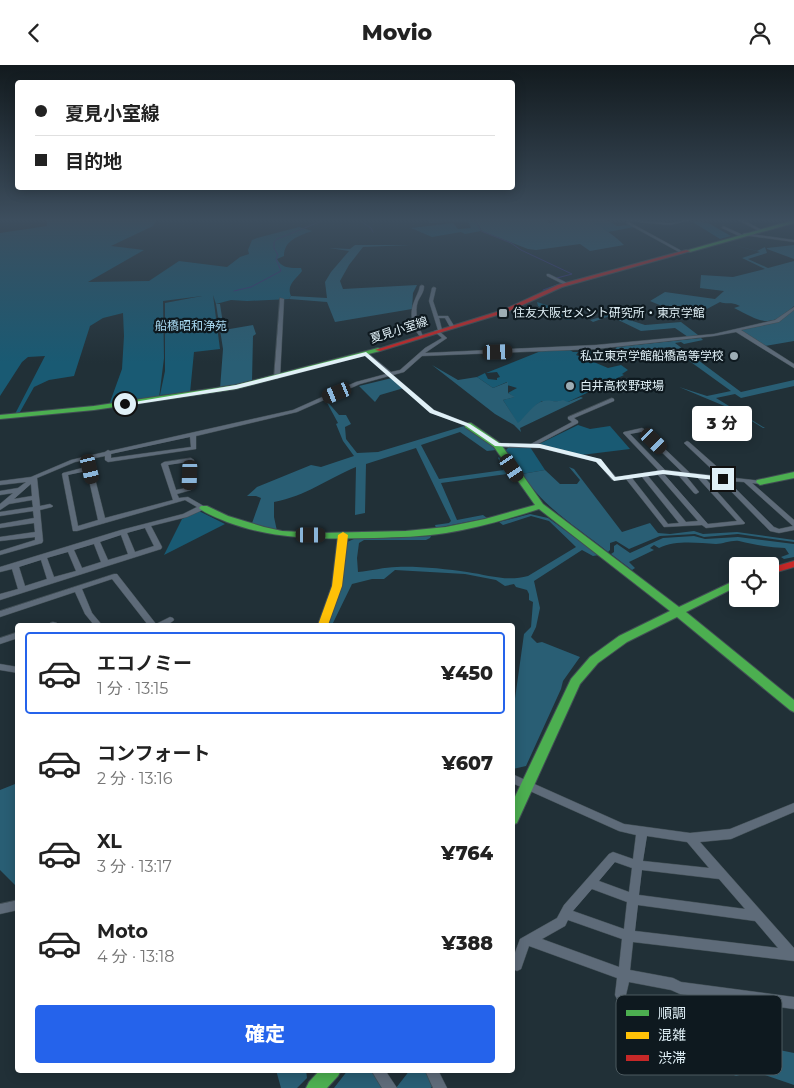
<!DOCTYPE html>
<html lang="ja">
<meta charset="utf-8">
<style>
body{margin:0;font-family:Montserrat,"Noto Sans JP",sans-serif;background:#f2f2f2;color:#222;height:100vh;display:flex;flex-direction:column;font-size:19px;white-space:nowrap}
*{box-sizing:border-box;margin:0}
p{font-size:16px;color:#767676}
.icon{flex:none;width:28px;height:28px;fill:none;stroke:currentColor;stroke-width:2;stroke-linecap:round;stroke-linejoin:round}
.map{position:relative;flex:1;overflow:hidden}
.side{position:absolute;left:15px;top:558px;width:500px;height:450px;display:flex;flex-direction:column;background:#fff;border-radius:5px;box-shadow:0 2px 12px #0003}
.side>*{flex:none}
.top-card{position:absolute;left:15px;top:15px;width:500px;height:110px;border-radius:5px;box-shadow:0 2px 12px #0003;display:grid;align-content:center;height:110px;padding:0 20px;background:#fff}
.tools{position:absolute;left:729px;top:492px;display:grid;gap:10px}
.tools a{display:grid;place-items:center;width:50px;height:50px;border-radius:5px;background:#fff;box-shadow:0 2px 12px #0003;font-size:25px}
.end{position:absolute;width:22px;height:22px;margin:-11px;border:6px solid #e0f0f7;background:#111;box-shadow:0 0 0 2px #111}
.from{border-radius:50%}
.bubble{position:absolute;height:35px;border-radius:5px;background:#fff;box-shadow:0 2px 12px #0003;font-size:16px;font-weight:800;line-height:35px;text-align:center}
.car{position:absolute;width:15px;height:30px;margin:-15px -8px;border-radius:6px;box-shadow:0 0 4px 1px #0007;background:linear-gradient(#222 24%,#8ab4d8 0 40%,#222 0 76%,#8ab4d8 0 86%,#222 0)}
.top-card b{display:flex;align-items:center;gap:18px;height:48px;font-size:19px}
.top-card b+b{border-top:1px solid #e0e0e0}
.top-card i{width:12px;height:12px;background:#222}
ul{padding:9px 0 0;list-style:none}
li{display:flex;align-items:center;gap:15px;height:82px;margin:0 10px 8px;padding:0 10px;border:2px solid transparent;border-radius:5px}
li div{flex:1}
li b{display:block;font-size:19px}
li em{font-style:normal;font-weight:800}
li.current{border-color:#2563eb}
li>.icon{width:45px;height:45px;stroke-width:1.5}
.cta{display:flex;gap:10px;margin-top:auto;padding:10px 20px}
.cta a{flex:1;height:58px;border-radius:5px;background:#2563eb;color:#fff;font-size:20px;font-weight:800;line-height:58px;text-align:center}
header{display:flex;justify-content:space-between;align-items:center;height:65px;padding:0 20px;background:#fff;font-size:22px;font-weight:800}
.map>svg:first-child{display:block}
</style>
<header><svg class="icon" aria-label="back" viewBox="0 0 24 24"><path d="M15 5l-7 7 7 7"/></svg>Movio<svg class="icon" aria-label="person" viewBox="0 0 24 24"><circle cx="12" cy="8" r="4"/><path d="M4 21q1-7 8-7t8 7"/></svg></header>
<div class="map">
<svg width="794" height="1023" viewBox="0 0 794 1023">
<rect width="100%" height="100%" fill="#213037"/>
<path fill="#195a73" d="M47,154H157L153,161L111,181L144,185L88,217L149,216L179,196L227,202L240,192L249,189L248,185L252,175L257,173L299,162L312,166C299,171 284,175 284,191L277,194C282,204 292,203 301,203L302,206C296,214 286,220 291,231L289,234L247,236L231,235L216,239L213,230L220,284L194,287L190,328L160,330L165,306V238L202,231L163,236L164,293L159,333L109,340L122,304L124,271L123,248L103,253L90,261L74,311L49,315L34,322L20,347L15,349L45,291L28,292L22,297L0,331V168L47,161Z
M427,154H474L481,166L465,169L461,167L432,172L411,163L453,158L458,164L471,163L469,158L464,157L429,158Z
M584,154H605L617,161L630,160L634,162L608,167Z
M691,156L708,158L731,171L720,174Z
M537,237L580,251L568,255L538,241Z
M570,285L573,287H578L576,290L581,292L585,290L582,285L598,287L588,291L589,295L608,303L621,300L628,305L622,309L624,310L568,337L542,336L536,340L518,359L503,335L514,332L508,328L517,323L507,320V317L493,323L477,312L485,308L488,314L497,315V313L500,312L497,307L486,308L541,286Z
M578,360L590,364L610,361L630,384L581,390L539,379Z
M509,382H530L545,405L522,409L505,386Z
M199,446L225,459L164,490L182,454Z"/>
<path fill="#295e74" d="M475,154H548L546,156L549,158C560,156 573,152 584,154C595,157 617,172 624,180L590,186L580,179L536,185L528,184L482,166Z
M722,177L757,186L765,182L767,188L748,194L768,203L794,196V241C770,265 760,256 734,243L740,241C730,236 728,240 720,237L690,253L650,236L665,227L715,234L724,226L700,223L701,210L733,212L765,204L742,193L760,187Z
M355,180H410L363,182L349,200L340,216L343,224L417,220L413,228L412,244L335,257L327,237L289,234L291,231L327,233L325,217L331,207L349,186L329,183L350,184Z
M794,180V194L767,184V183Z
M216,239H220L224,265L253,260L256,269L253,271L252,316L220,324L223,284Z
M794,245V276L765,281L740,265L777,256Z
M611,249L645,260L681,257L698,270L688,272L675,263L641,266L610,251L593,257L590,255Z
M701,273L703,275L684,279L681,277L675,278L741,327L794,315V321L741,333L735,329L716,333L765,363H763L734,345L679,322L707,331L731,326L670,282L624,287L637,297L632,298L614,285L617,282Z
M432,300L458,315L477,312L493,323L508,317V328L515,332L503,335L518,358C525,352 533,339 543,336C550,334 556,338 563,335L568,337L581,332L583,333L520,363L521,367L514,360L495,349Z
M392,313L404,323L380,330L375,337L359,321Z
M325,334L339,350H346L351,359L345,362L346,374L357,388L378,387L464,361L488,377L496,385L487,386L460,367L421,380L439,414L504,405L498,393L499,392L515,416H512L507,409L441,418L457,455L483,450L487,453L436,463L435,460L449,458L451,456L416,383L366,399L365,448L355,450L356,402C327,414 306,431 274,437V452L277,466L251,461L261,433L256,431H247L257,422L311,400L321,402L354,391L343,376L336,359L338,358Z
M569,402L574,404L622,467L650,458L658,468L670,469L694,466L703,469L737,467L794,475V477L738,469L704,472L695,469L660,471L629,484L616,476L610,478V485L608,487C577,462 544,443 522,409L545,405L560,419H577L580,415Z
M530,449L548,453L599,490L593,491L582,485L534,516L540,543L536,562L531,572L537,578L542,577L580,592L563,616L561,624L526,701L513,704V648L524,569L531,562L533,537L529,535V529L527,525L516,522L514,519L505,521L496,515L465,509L395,505L384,514H372L352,519L332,560H327L344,506L347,477L354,474L431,471L430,473L426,475H364L359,478L357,493L358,507C371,506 384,502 397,502C416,501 447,504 467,507C488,510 507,517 528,511L576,482L549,456L531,451L503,460L499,457Z
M694,471L705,474L738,472L794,479V492L784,494L781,492L789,489L785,483C769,482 754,480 739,476C731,475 723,479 716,479C697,478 676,475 659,483L654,480L650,483L654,485L629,497L635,503L632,505L611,489L614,487V481L617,479L630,488L663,473Z
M15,719L18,721L17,822L0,805V725Z
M654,966L676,974L701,978L706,970L794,988V1020L753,1006L736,1011L677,984L663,1002L643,1004Z
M276,1005H306L307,1013L297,1023H281Z
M348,1005H370L386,1023H334Z
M410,1005H426L435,1018L431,1023H396Z"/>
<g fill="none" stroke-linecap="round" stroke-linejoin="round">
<path stroke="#39377b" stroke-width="1" d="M364,154L359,155L371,163L373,167
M474,154L481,166L511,178L521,185L572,209L557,213L565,217L543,225
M234,226L251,222L281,206L276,194L278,190L274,183V177L277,174L327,154"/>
<defs>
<path id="street" d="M617,154C634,154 651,157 668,158C677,158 686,154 695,154L670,160L627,156L680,185L681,186L679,187L626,158L627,156Z
M736,154H741L762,165L759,166Z
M723,161L741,169L742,170L739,171L722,163Z
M744,168L794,175V177L743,170Z
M547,209H549L569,219L565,220L547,211Z
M422,220L424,221C424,227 421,230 418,236C414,247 418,261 423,271L421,272C412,265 409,248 414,237C416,231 419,227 420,221Z
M434,222L436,223L433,236L438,251H448L454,261L450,262L445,253H439L442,265L439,266L447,273L425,288L596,280L714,269L775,255L794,242V245L779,257L741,265L794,299V303L736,267L714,271L596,284L422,291L404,307L393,310L434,345L470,359V361H466L430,347L389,311L360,319L297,347L196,371V384L108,397L105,395V391L75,397L37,413L40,441L50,439L53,441L52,442L40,445L43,476L42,478L0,490V486L35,475V472L0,476V472L35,467L34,458L0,463V459L34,453L33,446L0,451V447L33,442L32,435L9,439L0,445V439L13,428L0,430V426L18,423L26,417L0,420V416L31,412L71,395L105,387L108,385L110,386L293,345L356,317L386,309L364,290V288H368L391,307L400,305L425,283L442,273L434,266L438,265L429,236L432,223ZM190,372L191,382L111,393V389ZM31,419L32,431L14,434Z
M280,233L284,234L280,312L277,314L274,312Z
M612,333L614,334V336L574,353L578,356V358L538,379L601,395L616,412L656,406L658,405L623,368L624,367L642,363L644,364L690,408L719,411L684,378L687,376L689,377L724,408L726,412L762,416L763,417L760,419L752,418L794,455V465L779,468L770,466L720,415L705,413L744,457L745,458L744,459L706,463L702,460L664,462L626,414L612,415L597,397L540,383L497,382L494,380L497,378L531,379L572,357L568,354V352ZM641,367L682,407L665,405L630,369ZM664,409L679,411L694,428L696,429L699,427L686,411L697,412L737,456L708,459ZM658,410L698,456L686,457L648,411ZM642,412L679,458L668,459L632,413ZM728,416L744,417L793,461L779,464L774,462Z
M191,393L194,395L192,424L191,425L177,429L179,433L188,432L207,443L187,452L151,461L162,482L161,484L0,535V529L18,524L12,504L0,507V502L121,465L183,449L197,442L185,435L77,466H73L62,409L63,408L90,401L92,402L105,453L173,435L161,399L164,397ZM188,397L186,423L176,425L168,400ZM87,406L98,455L78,461L68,410ZM145,463L154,481L135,487L127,468ZM121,470L128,489L108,495L100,477ZM94,479L101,497L82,503L74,485ZM68,487L76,506L54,512L47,493ZM41,495L47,514L25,521L19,502Z
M114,509H117L156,559L170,552L173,553L174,555C167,562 157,560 148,560L112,514L82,524L92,548L102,560H94L85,549L75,527L0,552V546Z
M53,557L57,558L58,560H49L50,558Z
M18,567V573L0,579V573Z
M0,599L18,602V608L0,605Z
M512,709L624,759L690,768L730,764L794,738V747L731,774L700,777L794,883V896L633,877L630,905L673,913L681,917L794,932V944L680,929L671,925L629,917L625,934L621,936L617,934L615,930L617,913L529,881L521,904L517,906L513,904L512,896L520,874L557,853L564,840L609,789L613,787L633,794L636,770L619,766L512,718ZM647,771L687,777L709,803L643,796ZM615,797L632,803L629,827L599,816ZM642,805L719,814L745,844L639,830ZM592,824L627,837L624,864L573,846ZM638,840L755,856L778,883L635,866ZM568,855L622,874L619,902L542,874L565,861Z
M18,835V845L0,849V839Z
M371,1005H385L397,1023H382Z
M425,1005H438L447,1023H433Z"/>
<path id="fast" d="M794,155V158L690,187L685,186Z
M378,283L380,284V286L236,324L94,345L0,354V350L94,341L236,320Z
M465,358H471L500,378L543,439L679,542L738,514V521L686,547L794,635V647L790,645L677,552L627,577L598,598L580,619L517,758L512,760V738L571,614L590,592L619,571L670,546L539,444C508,454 478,463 446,468C422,472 398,472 374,473C323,474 275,475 227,457C218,453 206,449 199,443L201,441H207L228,451L264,462L282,466L320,468L406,466L446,462L485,454L535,440L494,382L465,362Z
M794,407V413L760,420L756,417L757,415Z
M320,1005H341L338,1011L327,1023H306L309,1017Z"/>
<path id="slow" d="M343,467L348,470L342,521L328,560H318L332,521L338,470Z"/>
<path id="jam" d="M686,185L691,186L562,222L507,247L380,286L375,285L503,245L558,220Z
M794,496V502L770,509V503Z"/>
</defs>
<use href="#street" stroke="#414e54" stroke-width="1"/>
<use href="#fast" stroke="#414e54" stroke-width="2"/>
<use href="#slow" stroke="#414e54" stroke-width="2"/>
<use href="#jam" stroke="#414e54" stroke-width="2"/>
<use href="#street" fill="#5e6b79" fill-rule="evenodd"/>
<use href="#fast" fill="#4caf50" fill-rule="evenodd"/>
<use href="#slow" fill="#ffc107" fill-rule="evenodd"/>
<use href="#jam" fill="#c62828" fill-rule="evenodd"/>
</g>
<linearGradient id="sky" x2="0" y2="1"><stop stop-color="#121a1e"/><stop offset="0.52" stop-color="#3d4e5e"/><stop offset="1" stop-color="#3d4e5e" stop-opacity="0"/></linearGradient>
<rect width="794" height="298" fill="url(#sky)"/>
<path fill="#e0f0f7" d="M366,287L434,345L470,359L499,378L540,379L601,394L615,412L663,405L723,412L727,414L723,416L663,409L614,416L596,397L540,383L495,381L466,361L430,348L365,291L236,324L125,341L122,339L236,320Z"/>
<g fill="#9dadb4" stroke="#0e191f" stroke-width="2">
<rect x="498" y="243" width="10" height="10" rx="2.5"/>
<circle cx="734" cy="291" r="5"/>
<circle cx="570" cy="321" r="5"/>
</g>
<g text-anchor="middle" stroke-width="4.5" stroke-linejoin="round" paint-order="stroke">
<g font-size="12" fill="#e0f0f7" stroke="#0e191f" text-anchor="start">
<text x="513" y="252">住友大阪セメント研究所・東京学館</text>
<text x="724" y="295" text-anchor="end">私立東京学館船橋高等学校</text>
<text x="580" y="325">白井高校野球場</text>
</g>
<g font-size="12" fill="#a8d9f1" stroke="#0e191f">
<text x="191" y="265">船橋昭和浄苑</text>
</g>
<g font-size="12" fill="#e0f0f7" stroke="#0e191f">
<text transform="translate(399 265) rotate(-18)" y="4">夏見小室線</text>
</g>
</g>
<rect x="616" y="930" width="166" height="80" rx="8" fill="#0e191f" stroke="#4d5a60" stroke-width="1"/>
<rect x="626" y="945" width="23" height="6" fill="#4caf50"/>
<rect x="626" y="967" width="23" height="7" fill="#ffc107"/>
<rect x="626" y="990" width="23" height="6" fill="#c62828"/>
<g font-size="14" fill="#e0f0f7">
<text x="658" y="953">順調</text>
<text x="658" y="975">混雑</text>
<text x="658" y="998">渋滞</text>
</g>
</svg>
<div class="tools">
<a><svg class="icon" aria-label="locate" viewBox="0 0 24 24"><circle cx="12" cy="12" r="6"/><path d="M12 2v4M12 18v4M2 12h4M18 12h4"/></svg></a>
</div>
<i class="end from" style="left:125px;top:339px"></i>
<i class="end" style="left:723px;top:414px"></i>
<div class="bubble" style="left:692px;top:341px;width:60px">3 分</div>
<i class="car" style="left:498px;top:287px;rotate:88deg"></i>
<i class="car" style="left:337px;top:328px;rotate:248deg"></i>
<i class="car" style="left:654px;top:376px;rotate:134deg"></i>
<i class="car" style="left:512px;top:403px;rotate:146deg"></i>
<i class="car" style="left:90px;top:404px;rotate:167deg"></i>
<i class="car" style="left:190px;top:410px;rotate:182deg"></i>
<i class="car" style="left:311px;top:470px;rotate:90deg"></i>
<div class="top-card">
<b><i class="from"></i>夏見小室線</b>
<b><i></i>目的地</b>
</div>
<section class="side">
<ul>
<li class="current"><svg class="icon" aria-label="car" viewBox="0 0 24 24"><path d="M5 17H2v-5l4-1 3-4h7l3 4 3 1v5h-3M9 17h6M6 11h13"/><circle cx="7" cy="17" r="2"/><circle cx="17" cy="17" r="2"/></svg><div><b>エコノミー</b><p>1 分 · 13:15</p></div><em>¥450</em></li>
<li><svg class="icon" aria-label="car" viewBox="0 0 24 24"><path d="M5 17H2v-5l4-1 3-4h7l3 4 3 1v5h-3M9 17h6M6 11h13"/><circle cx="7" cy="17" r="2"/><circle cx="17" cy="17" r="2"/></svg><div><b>コンフォート</b><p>2 分 · 13:16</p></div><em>¥607</em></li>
<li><svg class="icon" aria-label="car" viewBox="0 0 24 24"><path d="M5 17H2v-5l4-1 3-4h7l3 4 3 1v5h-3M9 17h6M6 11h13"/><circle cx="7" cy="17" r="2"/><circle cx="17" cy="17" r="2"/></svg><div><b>XL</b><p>3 分 · 13:17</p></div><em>¥764</em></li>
<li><svg class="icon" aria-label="car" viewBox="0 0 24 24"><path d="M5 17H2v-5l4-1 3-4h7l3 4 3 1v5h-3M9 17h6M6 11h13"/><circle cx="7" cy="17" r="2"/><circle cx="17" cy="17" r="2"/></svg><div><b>Moto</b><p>4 分 · 13:18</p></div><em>¥388</em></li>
</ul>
<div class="cta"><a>確定</a></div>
</section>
</div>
